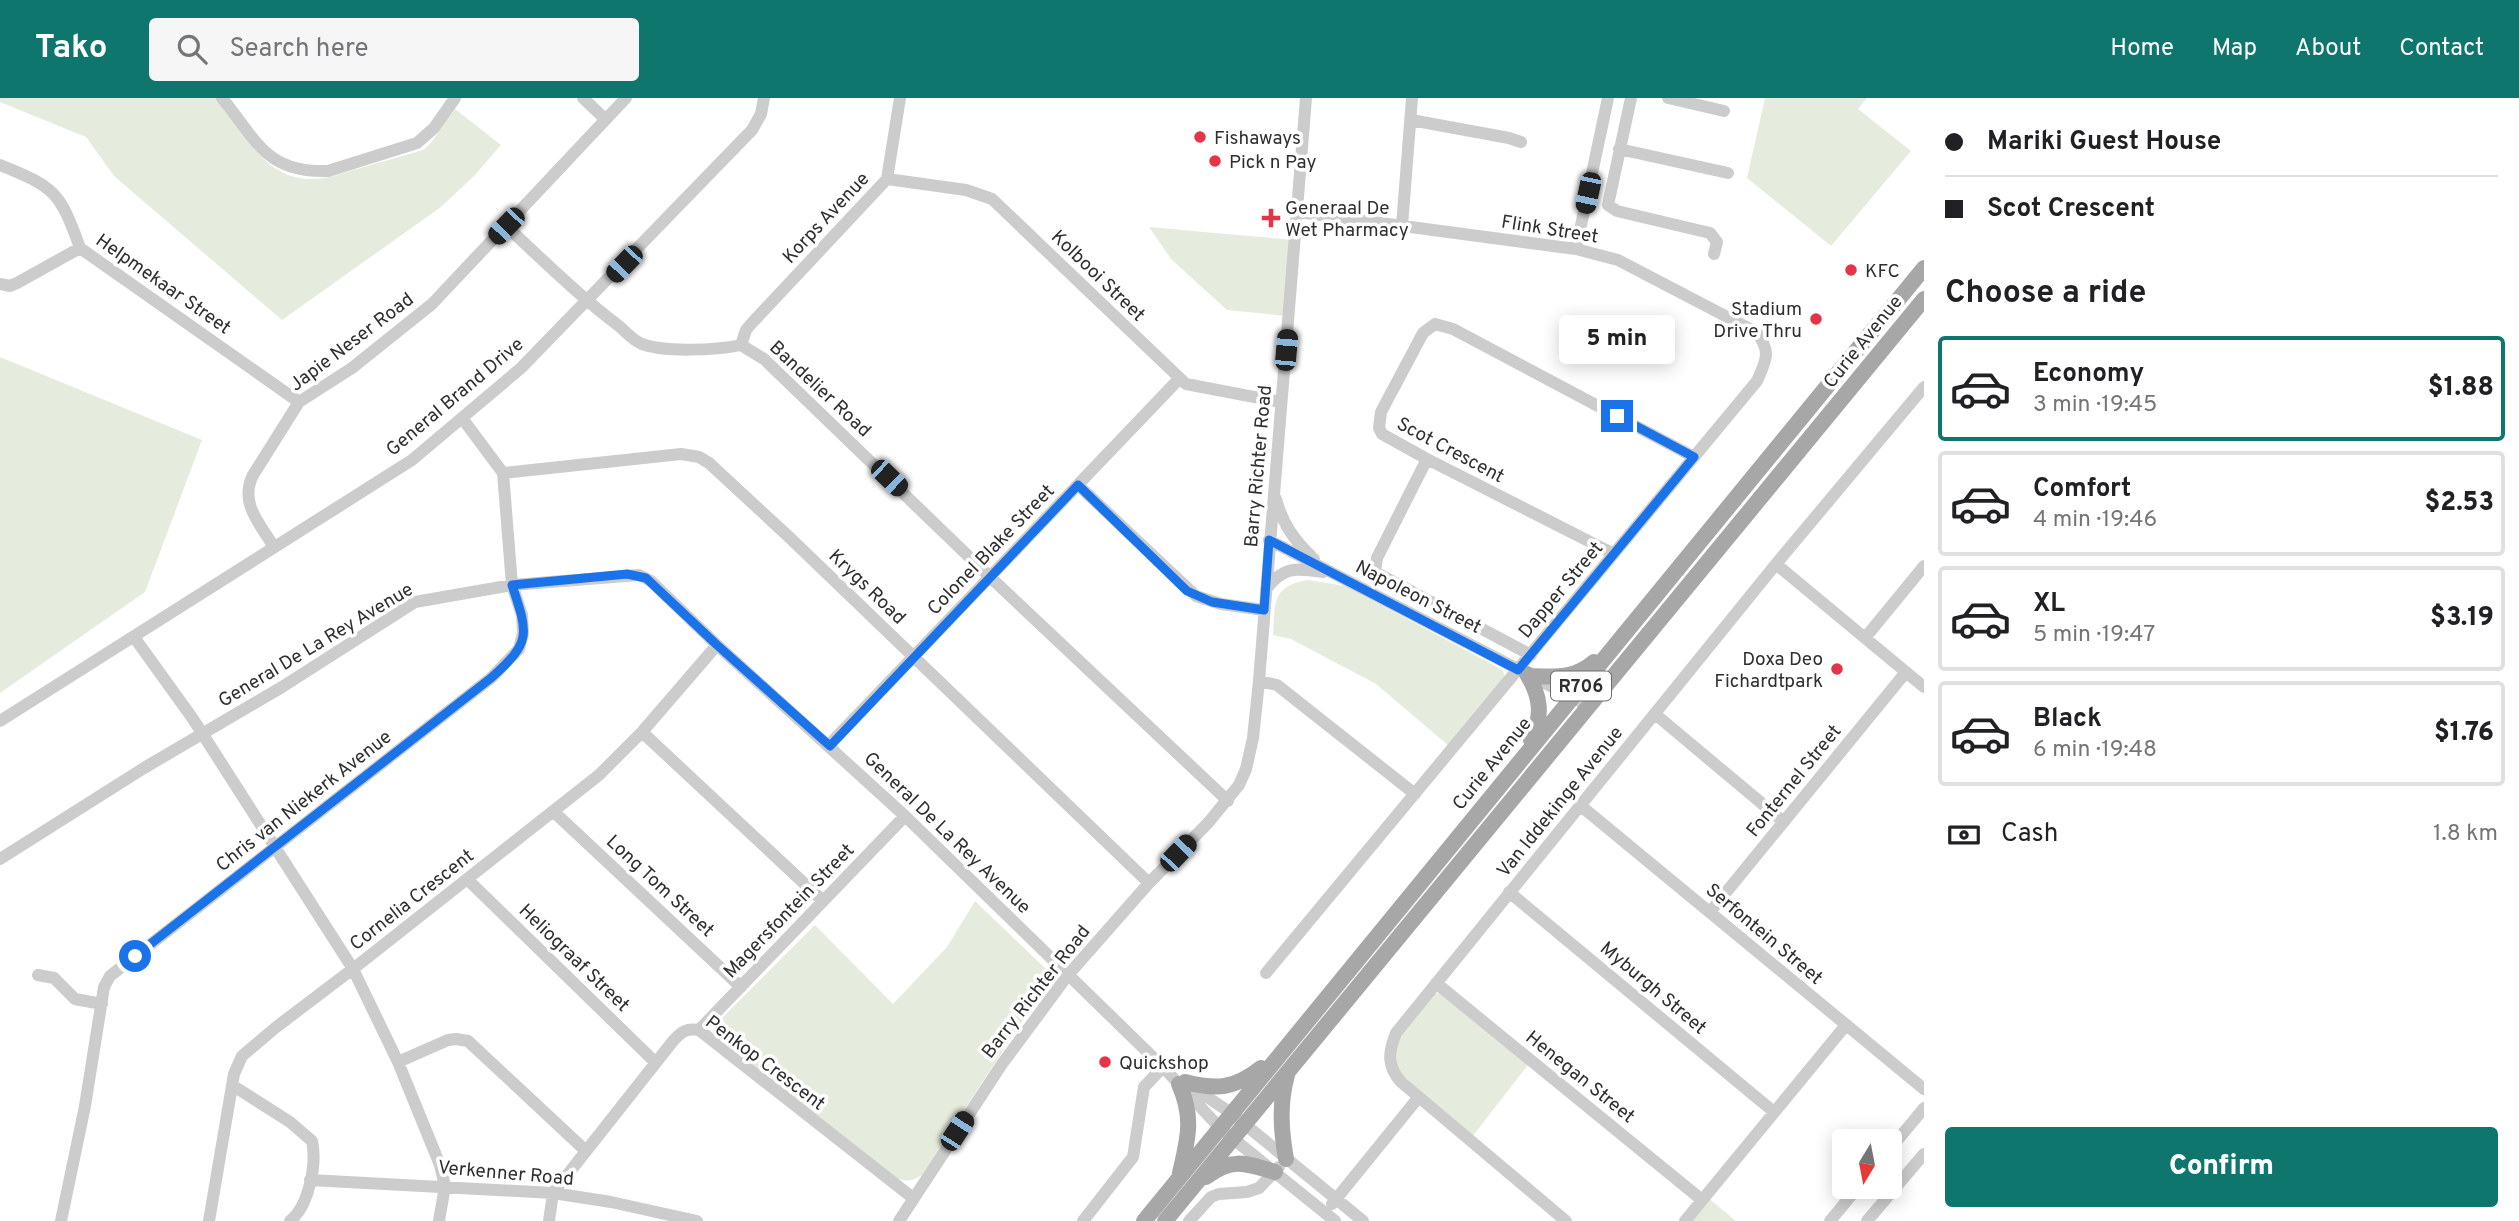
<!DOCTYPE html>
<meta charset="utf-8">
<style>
body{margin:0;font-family:Overpass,sans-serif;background:#f6f6f6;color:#202124;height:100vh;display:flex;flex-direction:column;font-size:26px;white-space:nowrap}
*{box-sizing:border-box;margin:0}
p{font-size:23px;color:#757577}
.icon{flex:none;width:38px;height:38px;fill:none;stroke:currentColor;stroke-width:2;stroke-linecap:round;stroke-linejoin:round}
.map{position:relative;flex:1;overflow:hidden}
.drawer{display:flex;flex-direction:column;background:#fff;width:595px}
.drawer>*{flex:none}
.hud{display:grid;align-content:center;height:154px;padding:0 21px;background:#fff}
.needle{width:46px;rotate:190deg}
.buttons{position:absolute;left:1832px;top:1031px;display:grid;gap:14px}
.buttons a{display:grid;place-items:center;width:70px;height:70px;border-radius:7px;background:#fff;box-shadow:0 4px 18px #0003;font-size:35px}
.end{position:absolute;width:32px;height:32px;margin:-16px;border:9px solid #1a73e8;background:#fff;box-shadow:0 0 0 4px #fff}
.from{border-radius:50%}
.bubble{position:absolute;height:49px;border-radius:7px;background:#fff;box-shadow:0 4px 18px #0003;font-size:23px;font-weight:800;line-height:49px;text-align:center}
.car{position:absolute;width:21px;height:42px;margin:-21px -10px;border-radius:9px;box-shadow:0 0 5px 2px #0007;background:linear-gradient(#222 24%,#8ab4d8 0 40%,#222 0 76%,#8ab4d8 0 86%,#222 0)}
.hud b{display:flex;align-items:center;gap:24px;height:66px;font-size:26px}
.hud b+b{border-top:2px solid #e0e0e0}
.hud i{width:18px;height:18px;background:#202124}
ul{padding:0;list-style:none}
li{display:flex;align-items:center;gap:21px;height:105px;margin:0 14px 10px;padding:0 7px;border:4px solid #e0e0e0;border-radius:7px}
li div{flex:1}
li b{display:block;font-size:26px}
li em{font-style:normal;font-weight:800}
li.on{border-color:#0f766e}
li>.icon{width:63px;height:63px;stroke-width:1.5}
h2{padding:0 21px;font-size:32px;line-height:84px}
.pay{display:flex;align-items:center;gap:18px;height:77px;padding:0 21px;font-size:26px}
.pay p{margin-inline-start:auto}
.cta{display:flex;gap:14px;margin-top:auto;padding:14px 21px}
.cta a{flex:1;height:80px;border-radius:7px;background:#0f766e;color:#fff;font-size:28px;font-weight:800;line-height:80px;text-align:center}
header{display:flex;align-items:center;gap:42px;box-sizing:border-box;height:98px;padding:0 35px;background:#0f766e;color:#fff}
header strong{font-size:33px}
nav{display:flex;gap:38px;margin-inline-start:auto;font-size:24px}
.search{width:490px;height:63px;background:#f6f6f6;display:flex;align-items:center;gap:18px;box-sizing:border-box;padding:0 24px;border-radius:7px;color:#757577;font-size:26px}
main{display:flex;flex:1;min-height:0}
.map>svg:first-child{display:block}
</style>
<header>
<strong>Tako</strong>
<div class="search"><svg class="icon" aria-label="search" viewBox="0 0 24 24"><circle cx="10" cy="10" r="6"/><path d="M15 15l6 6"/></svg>Search here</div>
<nav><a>Home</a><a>Map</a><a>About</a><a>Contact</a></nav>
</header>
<main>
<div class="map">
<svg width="1924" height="1123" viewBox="0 0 1924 1123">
<rect width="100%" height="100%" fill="#fff"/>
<path fill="#e6ecdd" d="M0,0H216C247,40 270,92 329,79L423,52L430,46L455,11L501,47L474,78L441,109L282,222L114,78L86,39L0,4Z
M1765,0H1867L1858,11L1911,53L1831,148L1747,80Z
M1149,129L1293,142L1286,218L1227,212L1171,161Z
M0,259L202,342L145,494L0,595Z
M1308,482L1345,488L1503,572L1505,581L1449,648L1376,586L1291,541L1273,537C1275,506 1271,488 1308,482Z
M975,803L1047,872V885L922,1077C911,1084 905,1084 893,1079L718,941L715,932L718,924L815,827L893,906L947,849Z
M1438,895L1447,899L1528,967L1472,1039L1395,972L1393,949L1399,936L1431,897Z
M1707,1099L1736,1123H1687Z"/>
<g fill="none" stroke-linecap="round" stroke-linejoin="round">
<path stroke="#ccc" stroke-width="12" d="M222,0C257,43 266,75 328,73L417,45L434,30L455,0
M583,0L605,21
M1631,0L1608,107L1617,113L1710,135L1717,144L1714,156
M1668,0L1724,13
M1411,22L1509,40L1521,44
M1619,51L1728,75
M0,67C55,89 60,94 80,150
M887,81L966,92L992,101L1186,286L1281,304
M506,128C543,162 579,198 619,228C626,234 632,241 640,245C662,255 717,252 741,247L764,261L990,479L1228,703
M1402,128L1412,0
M1576,151L1608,0
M0,186L10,188L17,185L80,150L299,304
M741,247L746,232L751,226L887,81L900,0
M1427,361L1377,460L1375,474L1531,557
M503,375L681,356L699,359L709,365L789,439L1149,785
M1078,387L1196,498L1221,506L1264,512
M1276,401C1283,427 1294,442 1314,461
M1269,442L1589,608
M274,449C260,426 239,405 253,377L299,304L352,270L432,206L626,0
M1614,456L1427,361L1382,336L1379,330L1381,314L1423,235L1435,226L1453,231L1694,359
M1776,466L1924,589
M1266,491C1284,468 1296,470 1323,474
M134,539L193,621L353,871L398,964L440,1067L445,1088L439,1123
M1865,540L1924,468
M1259,583L1277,587L1415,696
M1655,616L1784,724
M0,623L412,362L521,270L752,32L761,16L764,0
M642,634L823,803
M829,647L1179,281
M1581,708L1924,991
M554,714L741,889
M0,761L144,670L282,589L415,504L512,487L639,477L651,483L717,547L905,718L1163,969L1220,1030L1335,1123
M467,781L655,964
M1509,794L1774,1014
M1710,814L1906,574
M1266,875L1757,283C1766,263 1772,253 1756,234L1618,162L1576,151L1298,114
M38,877L54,880L75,901L102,906
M1436,885L1702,1102
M699,932L905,718
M398,964L448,942L456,941L468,943L586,1053
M232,987L290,1024L312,1043C317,1066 309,1108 290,1123
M1189,987L1231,1015L1363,1123
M1890,1051L1924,1010
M310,1082L553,1095L611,1104L697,1123
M1332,1106L1418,1000
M61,1123L85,1008L104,889L110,878L491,580L519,551L523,535L522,517L512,487L503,375L462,320
M209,1123L234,976L242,958L275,930L358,867L599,677L642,634L717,547
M549,1123L553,1095L673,943C681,934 686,930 699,932L913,1100
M899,1123L1002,966L1068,877L1149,785L1208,725L1239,687L1246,671L1253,640L1259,583L1306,0
M1083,1123L1133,1059L1144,989L1163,969
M1189,1123L1211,1099L1219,1096L1247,1094L1259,1090L1279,1069
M1566,1123L1401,984C1387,968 1388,955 1396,935L1776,466L1924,289
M1685,1123L1846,927
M1830,1123L1859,1088
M1867,1123L1924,1056"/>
<path stroke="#a7a7a7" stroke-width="16" d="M1527,576C1541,599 1543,618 1531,642
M1531,578C1555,579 1575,581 1594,564
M1185,984C1217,992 1234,991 1261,970
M1179,986C1194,1020 1188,1040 1180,1075
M1286,1061C1281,1032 1279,1006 1287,977
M1206,1079C1232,1059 1246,1065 1275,1074
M1144,1123L1924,170
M1165,1123L1924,201"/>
</g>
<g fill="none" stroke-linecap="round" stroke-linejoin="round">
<path stroke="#1a73e8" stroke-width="9" d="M135,858L491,580C531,544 529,538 512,487L627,476L646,480L717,547L830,648L1078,387L1187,493L1212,504L1264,512L1269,442L1518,572L1694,359L1617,318"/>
</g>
<g fill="#e53347" stroke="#fff" stroke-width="2.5">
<circle cx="1200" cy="39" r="7"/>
<circle cx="1215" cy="63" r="7"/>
<path d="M1267.5 109.5h7v7h7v7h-7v7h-7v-7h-7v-7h7z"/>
<circle cx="1851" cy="172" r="7"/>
<circle cx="1816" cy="221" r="7"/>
<circle cx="1837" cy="571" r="7"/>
<circle cx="1105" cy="964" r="7"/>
</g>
<g text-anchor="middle" stroke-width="7" stroke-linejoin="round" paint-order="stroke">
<rect fill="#fff" stroke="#6d6d6d" stroke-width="2" x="1551" y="573.5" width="60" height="29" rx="5"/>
<g font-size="18" font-weight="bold" fill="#2f2f2f">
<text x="1581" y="594">R706</text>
</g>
<g font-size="19" fill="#2f2f2f" stroke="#fff" text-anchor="start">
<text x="1214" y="46">Fishaways</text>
<text x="1229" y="70">Pick n Pay</text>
<text x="1285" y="116">Generaal De<tspan x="1285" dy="22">Wet Pharmacy</tspan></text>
<text x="1865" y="179">KFC</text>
<text x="1802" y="217" text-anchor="end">Stadium<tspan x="1802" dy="22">Drive Thru</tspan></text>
<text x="1823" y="567" text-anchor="end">Doxa Deo<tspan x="1823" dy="22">Fichardtpark</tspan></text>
<text x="1119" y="971">Quickshop</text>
</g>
<g font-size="19" fill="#2f2f2f" stroke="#fff">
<text transform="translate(825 119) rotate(-47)" y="7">Korps Avenue</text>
<text transform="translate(1550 130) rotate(9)" y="7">Flink Street</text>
<text transform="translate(1099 177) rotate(44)" y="7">Kolbooi Street</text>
<text transform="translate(164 185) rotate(35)" y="7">Helpmekaar Street</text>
<text transform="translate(351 243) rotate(-37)" y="7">Japie Neser Road</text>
<text transform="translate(1862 243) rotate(-51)" y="7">Curie Avenue</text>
<text transform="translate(821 290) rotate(43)" y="7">Bandelier Road</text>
<text transform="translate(454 298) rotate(-40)" y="7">General Brand Drive</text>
<text transform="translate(1451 351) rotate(28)" y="7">Scot Crescent</text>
<text transform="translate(1257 368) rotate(-85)" y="7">Barry Richter Road</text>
<text transform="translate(990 451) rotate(-46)" y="7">Colonel Blake Street</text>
<text transform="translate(868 488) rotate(44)" y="7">Krygs Road</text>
<text transform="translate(1560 491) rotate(-50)" y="7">Dapper Street</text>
<text transform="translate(1419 498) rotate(27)" y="7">Napoleon Street</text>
<text transform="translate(315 546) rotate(-31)" y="7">General De La Rey Avenue</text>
<text transform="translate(1491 665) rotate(-51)" y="7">Curie Avenue</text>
<text transform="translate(1793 682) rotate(-51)" y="7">Fonternel Street</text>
<text transform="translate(303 702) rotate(-38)" y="7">Chris van Niekerk Avenue</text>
<text transform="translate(1559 703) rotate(-51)" y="7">Van Iddekinge Avenue</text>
<text transform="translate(948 734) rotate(44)" y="7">General De La Rey Avenue</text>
<text transform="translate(661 787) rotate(43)" y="7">Long Tom Street</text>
<text transform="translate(411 801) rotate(-38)" y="7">Cornelia Crescent</text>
<text transform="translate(788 812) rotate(-46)" y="7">Magersfontein Street</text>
<text transform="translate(1765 835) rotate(40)" y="7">Serfontein Street</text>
<text transform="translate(575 859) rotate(44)" y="7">Heliograaf Street</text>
<text transform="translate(1654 889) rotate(40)" y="7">Myburgh Street</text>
<text transform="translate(1035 893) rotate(-52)" y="7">Barry Richter Road</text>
<text transform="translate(766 964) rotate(37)" y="7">Penkop Crescent</text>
<text transform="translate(1581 978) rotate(39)" y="7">Henegan Street</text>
<text transform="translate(506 1074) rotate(5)" y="7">Verkenner Road</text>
</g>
</g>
</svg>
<div class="buttons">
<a><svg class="needle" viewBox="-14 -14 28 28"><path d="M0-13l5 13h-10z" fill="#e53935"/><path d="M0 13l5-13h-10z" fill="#757577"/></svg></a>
</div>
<i class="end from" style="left:135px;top:858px"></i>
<i class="end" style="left:1617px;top:318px"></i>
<div class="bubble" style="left:1559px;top:217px;width:116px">5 min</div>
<i class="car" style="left:1588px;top:95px;rotate:192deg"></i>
<i class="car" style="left:506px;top:128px;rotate:224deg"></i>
<i class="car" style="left:624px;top:166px;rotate:224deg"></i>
<i class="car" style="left:1286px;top:252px;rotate:5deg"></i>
<i class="car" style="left:889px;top:380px;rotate:134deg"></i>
<i class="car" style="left:1178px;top:755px;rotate:44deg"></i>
<i class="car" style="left:957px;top:1033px;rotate:33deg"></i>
</div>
<section class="drawer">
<div class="hud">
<b><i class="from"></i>Mariki Guest House</b>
<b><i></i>Scot Crescent</b>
</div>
<h2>Choose a ride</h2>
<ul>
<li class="on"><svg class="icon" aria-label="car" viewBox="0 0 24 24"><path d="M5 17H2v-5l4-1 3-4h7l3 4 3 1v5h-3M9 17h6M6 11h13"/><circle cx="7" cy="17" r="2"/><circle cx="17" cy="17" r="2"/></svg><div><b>Economy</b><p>3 min · 19:45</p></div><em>$1.88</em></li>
<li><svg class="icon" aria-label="car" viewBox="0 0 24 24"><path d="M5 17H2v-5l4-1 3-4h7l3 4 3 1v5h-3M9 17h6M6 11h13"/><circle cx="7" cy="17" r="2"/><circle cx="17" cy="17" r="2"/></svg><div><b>Comfort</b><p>4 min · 19:46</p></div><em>$2.53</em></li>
<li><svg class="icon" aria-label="car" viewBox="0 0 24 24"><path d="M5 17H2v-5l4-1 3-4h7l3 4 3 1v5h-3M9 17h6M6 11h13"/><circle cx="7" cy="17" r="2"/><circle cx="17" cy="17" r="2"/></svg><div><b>XL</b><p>5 min · 19:47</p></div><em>$3.19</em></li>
<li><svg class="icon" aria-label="car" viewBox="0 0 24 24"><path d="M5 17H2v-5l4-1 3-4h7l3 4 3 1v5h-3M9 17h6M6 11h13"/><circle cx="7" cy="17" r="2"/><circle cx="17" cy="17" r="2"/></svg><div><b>Black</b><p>6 min · 19:48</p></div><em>$1.76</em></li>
</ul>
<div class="pay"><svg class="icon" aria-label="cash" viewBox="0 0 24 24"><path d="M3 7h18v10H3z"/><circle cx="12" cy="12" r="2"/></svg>Cash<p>1.8 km</p></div>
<div class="cta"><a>Confirm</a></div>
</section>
</main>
